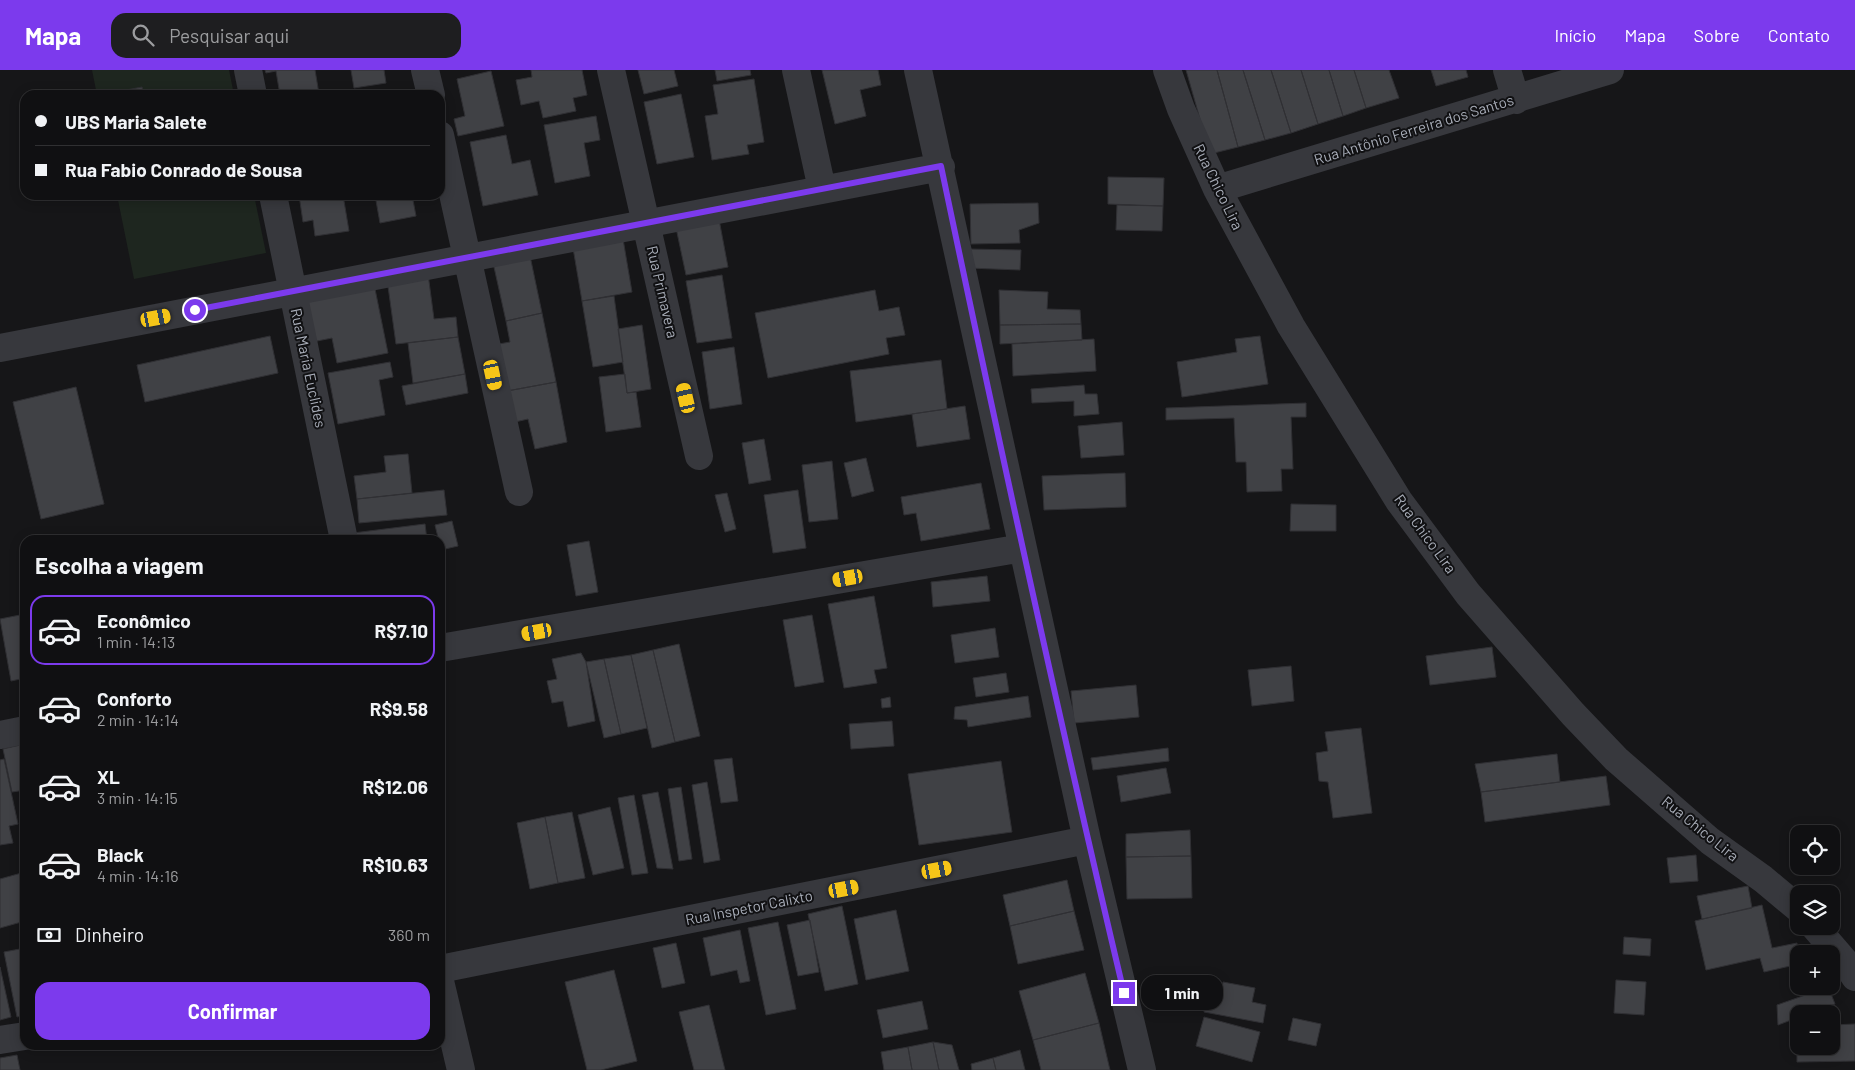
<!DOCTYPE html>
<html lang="pt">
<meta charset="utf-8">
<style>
body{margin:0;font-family:Barlow,sans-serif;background:#1e1e20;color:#f1f3f6;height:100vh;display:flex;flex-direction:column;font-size:19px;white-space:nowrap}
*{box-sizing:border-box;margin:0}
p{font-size:16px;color:#9c9d9f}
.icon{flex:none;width:28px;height:28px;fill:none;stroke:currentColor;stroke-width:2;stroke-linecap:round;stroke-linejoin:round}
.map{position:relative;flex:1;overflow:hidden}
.side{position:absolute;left:20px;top:465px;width:425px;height:515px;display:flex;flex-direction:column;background:#101012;border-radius:15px;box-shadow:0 2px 12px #0003,0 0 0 1px #303032}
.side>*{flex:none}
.guide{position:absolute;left:20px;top:20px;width:425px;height:110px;border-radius:15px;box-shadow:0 2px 12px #0003,0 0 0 1px #303032;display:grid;align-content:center;height:110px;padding:0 15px;background:#101012}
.fabs{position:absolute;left:1790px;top:755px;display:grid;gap:10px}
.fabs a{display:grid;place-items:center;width:50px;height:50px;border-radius:10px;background:#101012;box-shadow:0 2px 12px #0003,0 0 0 1px #303032;font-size:25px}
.end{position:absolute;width:22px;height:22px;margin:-11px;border:6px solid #7c3aed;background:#fff;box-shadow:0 0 0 2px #fff}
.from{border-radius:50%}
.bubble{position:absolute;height:35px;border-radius:15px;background:#101012;box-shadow:0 2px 12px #0003,0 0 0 1px #303032;font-size:16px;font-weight:700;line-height:35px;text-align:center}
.car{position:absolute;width:15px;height:30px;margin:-15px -8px;border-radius:6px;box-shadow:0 0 4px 1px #0007;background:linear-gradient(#f5c518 24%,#345 0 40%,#f5c518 0 76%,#345 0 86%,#f5c518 0)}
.guide b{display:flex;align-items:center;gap:18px;height:48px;font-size:19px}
.guide b+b{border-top:1px solid #303032}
.guide i{width:12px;height:12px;background:#f1f3f6}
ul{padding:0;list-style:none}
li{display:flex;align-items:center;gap:15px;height:70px;margin:0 10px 8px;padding:0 5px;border:2px solid transparent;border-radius:15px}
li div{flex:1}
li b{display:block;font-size:19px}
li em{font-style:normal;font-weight:700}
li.active{border-color:#7c3aed}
li>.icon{width:45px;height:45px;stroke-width:1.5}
h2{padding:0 15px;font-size:22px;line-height:60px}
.pay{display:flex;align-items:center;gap:12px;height:55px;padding:0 15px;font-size:19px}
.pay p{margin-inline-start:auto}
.action{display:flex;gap:10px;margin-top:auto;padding:10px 15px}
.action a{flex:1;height:58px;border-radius:15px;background:#7c3aed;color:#fff;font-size:20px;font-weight:700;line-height:58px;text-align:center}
header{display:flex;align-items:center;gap:30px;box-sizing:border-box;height:70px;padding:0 25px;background:#7c3aed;color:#fff}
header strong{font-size:24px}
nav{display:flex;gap:28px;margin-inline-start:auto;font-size:18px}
.search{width:350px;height:45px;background:#1e1e20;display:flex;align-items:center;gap:12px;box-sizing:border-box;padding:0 18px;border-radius:15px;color:#9c9d9f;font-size:19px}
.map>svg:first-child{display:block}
</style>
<header>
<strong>Mapa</strong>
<div class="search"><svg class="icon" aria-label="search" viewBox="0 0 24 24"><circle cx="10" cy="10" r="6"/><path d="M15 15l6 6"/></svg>Pesquisar aqui</div>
<nav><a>Início</a><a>Mapa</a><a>Sobre</a><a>Contato</a></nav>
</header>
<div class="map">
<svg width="1855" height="1000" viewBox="0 0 1855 1000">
<rect width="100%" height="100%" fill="#161618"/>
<path fill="#1e261f" d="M92,0H229L234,25H97Z
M117,125H254L266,183L134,209Z"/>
<path fill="#404145" stroke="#303034" d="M265,0H315L319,24L280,25L276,1L266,3Z
M351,0H384L386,13L354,18Z
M531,0H582L587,25L573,28L576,41L543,48L539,31L521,35L516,10L532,7Z
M638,0H674L678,16L644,24Z
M715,0H750L751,5L717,11Z
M822,0H878L881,15L860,20L866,46L835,54Z
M1186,0H1217L1238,77L1210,84Z
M1217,0H1243L1265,70L1238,77Z
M1243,0H1271L1291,63L1265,70Z
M1271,0H1301L1318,54L1291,63Z
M1301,0H1329L1343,46L1318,54Z
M1329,0H1354L1366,38L1343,46Z
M1354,0H1389L1399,28L1366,38Z
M1431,0H1466L1468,7L1436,16Z
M491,1L504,56L458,66L454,49L465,46L457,9Z
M754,9L764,72L747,75L749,84L712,90L705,46L718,44L713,15Z
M142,17L144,25H105V24Z
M681,24L694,87L657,94L644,32Z
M596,46L600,70L584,73L590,106L555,113L544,55Z
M506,65L512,94L530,90L538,125L483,136L470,72Z
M1108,107L1164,108L1163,136L1108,134Z
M299,125H343L349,161L315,166L313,150L303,152Z
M375,125H412L416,146L380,153Z
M1038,133L1039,153L1019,160L1020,173L971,174L970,134Z
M1117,135L1163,136L1162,161L1116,160Z
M718,144L728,197L686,205L675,153Z
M622,163L632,222L582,231L572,172Z
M968,179L1021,180L1020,200L968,198Z
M529,181L542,243L506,251L492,188Z
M428,204L434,249L456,247L458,267L396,274L387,209Z
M722,205L732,268L697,273L686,211Z
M374,214L388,283L337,293L332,268L307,273L298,228Z
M875,220L879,241L899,237L905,265L886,268L889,284L768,308L755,243Z
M999,220L1048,222L1047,239L1080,240L1081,254L1000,255Z
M614,226L623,292L593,297L582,231Z
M542,243L556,312L507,321L499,274L510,272L506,251Z
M1081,254L1082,270L1000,274V255Z
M642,255L651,319L627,323L618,259Z
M270,266L278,303L145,332L137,295Z
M1260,266L1268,314L1182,327L1177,292L1237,282L1235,269Z
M458,267L465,304L413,313L408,273Z
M1094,269L1096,301L1013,306L1012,274Z
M734,277L742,334L710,339L702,282Z
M941,290L947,339L856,352L850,301Z
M390,292L393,307L379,310L385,345L338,354L328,303Z
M465,304L468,323L406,335L402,316Z
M625,304L627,323L636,322L641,357L606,362L599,307Z
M556,312L567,372L535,379L528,349L515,352L507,321Z
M1084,315L1085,324H1097L1099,344L1074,346V331L1032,333L1031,319Z
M76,317L104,434L41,449L13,332Z
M1306,333V347H1291L1293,399H1281L1282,421L1247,422L1246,392H1236L1234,348L1166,350V338Z
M965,336L970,369L917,377L912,344Z
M1122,352L1124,385L1081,388L1078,356Z
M764,369L771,410L749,414L742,373Z
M408,384L412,423L357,429L354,406L386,402L384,386Z
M866,388L874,421L852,427L844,393Z
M832,391L838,449L809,452L802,395Z
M1125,403L1126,437L1044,440L1042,406Z
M981,413L990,459L921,471L916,443L904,445L901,427Z
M444,420L447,445L359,453L357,429Z
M798,420L806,478L773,483L764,425Z
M727,423L736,459L725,462L715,425Z
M1291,434L1336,435V461H1290Z
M452,451L458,476L441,480L435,455Z
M425,454L427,470H354L353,463Z
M589,471L598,522L576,526L567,475Z
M987,506L990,531L933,537L931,512Z
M874,526L887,598L874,600L877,613L844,618L828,534Z
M25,544V608L11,611L0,549Z
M812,545L824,612L795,617L783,550Z
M995,558L999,587L955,593L951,565Z
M679,574L700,666L675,672L653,580Z
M1492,577L1496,607L1430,615L1426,586Z
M653,580L675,672L652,678L631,585Z
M581,583L586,592L595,651L568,657L563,631L552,633L547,611L557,609L552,589Z
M631,585L647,658L621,664L604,589Z
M604,589L621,664L604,668L586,592Z
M1291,596L1294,631L1252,636L1248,600Z
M1006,603L1009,622L976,627L973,608Z
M1136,615L1139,647L1074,653L1071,621Z
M1028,626L1031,647L968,657L967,650L954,649L955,637Z
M890,627L891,637L882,638L881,629Z
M892,651L894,676L851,679L849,654Z
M1361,658L1372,743L1333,748L1328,712L1319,711L1316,683L1328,681L1325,662Z
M25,674V720L12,722L3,679Z
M1168,678L1169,691L1093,700L1091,688Z
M1557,684L1560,712L1481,722L1475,694Z
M732,688L738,731L721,733L714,690Z
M4,689L18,754L9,756L13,773L0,775V690Z
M1001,691L1012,762L919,775L908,704Z
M1166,698L1171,723L1121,732L1117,706Z
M1606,706L1610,735L1485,752L1481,722Z
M707,712L720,790L704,793L692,715Z
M681,717L692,789L679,791L668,719Z
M658,722L673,799L657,798L642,725Z
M634,725L648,803L632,805L618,728Z
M610,737L624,798L593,805L578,745Z
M572,742L585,808L558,813L545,747Z
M545,747L558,813L530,819L517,753Z
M1190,760L1191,786L1126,787V764Z
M1696,785L1698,811L1670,813L1667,788Z
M1191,786L1192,828L1127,829L1126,787Z
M25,802V851L0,858V809Z
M1067,810L1074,841L1010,856L1003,825Z
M1748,816L1752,838L1702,849L1697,826Z
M1762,835L1772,878L1797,873L1799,894L1764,902L1760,888L1706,900L1695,851Z
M842,836L858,914L825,921L808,844Z
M896,840L909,901L866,910L854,849Z
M1074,841L1084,880L1018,894L1010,856Z
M810,850L819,902L798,906L787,855Z
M778,852L796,939L766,945L748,858Z
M740,860L750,911L740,913L737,900L711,906L703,868Z
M1624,867L1651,869L1650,886L1623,884Z
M676,873L685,913L662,918L653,878Z
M25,878V945L17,947L4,882Z
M0,897L11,947L0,950Z
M614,900L637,991L601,1000H587L565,912Z
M1085,903L1099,953L1033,970L1019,921Z
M1616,910L1646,912L1644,945L1614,943Z
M1223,912L1255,918L1252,932L1266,935L1263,953L1204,942L1208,921L1221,924Z
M1810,916H1828L1835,934L1807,944H1799V947L1778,955L1777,935L1811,923Z
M922,931L928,959L883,968L877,940Z
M709,935L725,1000H694L679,942Z
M1204,947L1260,962L1252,992L1196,976Z
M1293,948L1321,954L1316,976L1288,970Z
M1099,953L1110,1000H1041L1033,970Z
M1855,954V991L1797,992V955H1799V976H1831V955Z
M933,972L952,975L959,1000H939Z
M933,972L939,1000H912L908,977Z
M908,977L912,1000H884L881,982Z
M1020,980L1025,1000H996L993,988Z
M17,985L20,1000H0V988Z
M993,988L996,1000H972L971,994Z"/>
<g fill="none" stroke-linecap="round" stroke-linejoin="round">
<path stroke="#37383d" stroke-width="28" d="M248,0L253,25
M425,0L431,25
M611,0L699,386
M796,0L822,119
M918,0L1087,770L1142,1000
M1167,0L1181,39L1217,119L1291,256L1399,431L1468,524L1573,644L1616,689L1710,771L1763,809L1799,839
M1507,0L1516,30
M440,65L519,422
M1217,119L1610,0
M273,125L344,470
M0,278L941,97
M440,578L1022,478
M0,665L25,660
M1814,856L1846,893L1855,907
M440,899L1087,770
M440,911L461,1000
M0,970L25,966"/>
</g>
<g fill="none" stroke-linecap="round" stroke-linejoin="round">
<path stroke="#7c3aed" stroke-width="6" d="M195,240L941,96C999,373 1059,649 1124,923"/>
</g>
<g text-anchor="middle" stroke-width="4" stroke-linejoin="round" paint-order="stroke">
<g font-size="15" fill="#a8adb8" stroke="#111113">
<text transform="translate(1414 60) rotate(-17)" y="5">Rua Antônio Ferreira dos Santos</text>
<text transform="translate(1218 117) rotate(64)" y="5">Rua Chico Lira</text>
<text transform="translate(662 222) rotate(77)" y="5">Rua Primavera</text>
<text transform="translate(308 298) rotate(78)" y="5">Rua Maria Euclides</text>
<text transform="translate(1425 464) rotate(54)" y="5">Rua Chico Lira</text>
<text transform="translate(1700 759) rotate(39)" y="5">Rua Chico Lira</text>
<text transform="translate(749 838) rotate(-11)" y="5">Rua Inspetor Calixto</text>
</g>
</g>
</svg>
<div class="fabs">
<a><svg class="icon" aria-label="locate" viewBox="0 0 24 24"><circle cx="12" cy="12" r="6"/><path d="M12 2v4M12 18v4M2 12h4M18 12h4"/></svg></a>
<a><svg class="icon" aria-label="layers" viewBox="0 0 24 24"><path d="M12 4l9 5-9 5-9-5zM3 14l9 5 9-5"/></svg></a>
<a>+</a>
<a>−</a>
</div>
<i class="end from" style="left:195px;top:240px"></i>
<i class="end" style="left:1124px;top:923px"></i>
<div class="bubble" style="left:1141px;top:905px;width:82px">1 min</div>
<i class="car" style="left:156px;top:248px;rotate:79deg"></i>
<i class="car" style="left:493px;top:305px;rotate:168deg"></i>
<i class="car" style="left:686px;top:328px;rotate:347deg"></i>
<i class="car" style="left:848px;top:508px;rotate:260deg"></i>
<i class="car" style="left:537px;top:562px;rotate:260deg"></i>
<i class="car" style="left:937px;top:800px;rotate:79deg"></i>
<i class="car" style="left:844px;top:819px;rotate:79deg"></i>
<div class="guide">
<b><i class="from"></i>UBS Maria Salete</b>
<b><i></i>Rua Fabio Conrado de Sousa</b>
</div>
<section class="side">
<h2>Escolha a viagem</h2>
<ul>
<li class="active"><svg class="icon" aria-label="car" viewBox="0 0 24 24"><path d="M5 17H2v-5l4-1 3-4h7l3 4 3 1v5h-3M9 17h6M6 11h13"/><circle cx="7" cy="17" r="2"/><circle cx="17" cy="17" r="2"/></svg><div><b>Econômico</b><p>1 min · 14:13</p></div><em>R$7.10</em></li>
<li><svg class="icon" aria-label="car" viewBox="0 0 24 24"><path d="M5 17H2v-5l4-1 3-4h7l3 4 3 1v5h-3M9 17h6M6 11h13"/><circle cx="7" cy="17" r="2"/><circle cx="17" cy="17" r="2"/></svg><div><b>Conforto</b><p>2 min · 14:14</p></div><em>R$9.58</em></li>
<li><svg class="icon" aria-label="car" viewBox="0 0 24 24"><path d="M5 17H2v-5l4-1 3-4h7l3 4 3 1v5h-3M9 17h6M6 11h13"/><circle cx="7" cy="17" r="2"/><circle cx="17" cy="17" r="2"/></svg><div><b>XL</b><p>3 min · 14:15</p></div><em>R$12.06</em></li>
<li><svg class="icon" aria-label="car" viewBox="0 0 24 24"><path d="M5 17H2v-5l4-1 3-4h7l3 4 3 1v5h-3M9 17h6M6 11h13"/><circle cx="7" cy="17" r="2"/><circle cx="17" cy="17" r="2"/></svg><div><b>Black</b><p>4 min · 14:16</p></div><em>R$10.63</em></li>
</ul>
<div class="pay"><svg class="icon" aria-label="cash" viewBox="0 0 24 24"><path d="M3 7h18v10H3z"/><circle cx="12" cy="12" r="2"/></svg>Dinheiro<p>360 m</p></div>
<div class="action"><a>Confirmar</a></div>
</section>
</div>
